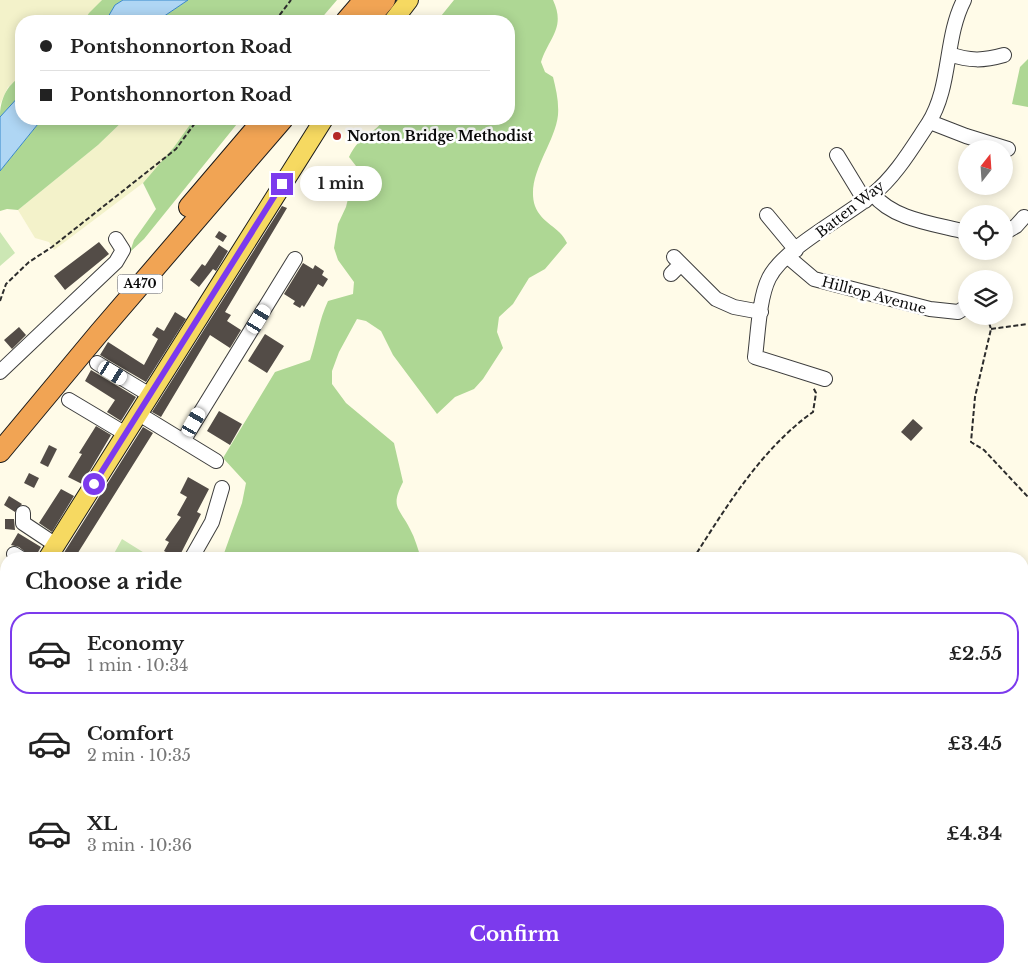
<!DOCTYPE html>
<meta charset="utf-8">
<style>
body{margin:0;font-family:"Libre Baskerville",serif;background:#f2f2f2;color:#222;height:100vh;display:flex;flex-direction:column;font-size:19px;white-space:nowrap}
*{box-sizing:border-box;margin:0}
p{font-size:16px;color:#767676}
.icon{flex:none;width:28px;height:28px;fill:none;stroke:currentColor;stroke-width:2;stroke-linecap:round;stroke-linejoin:round}
.map{position:relative;flex:1;overflow:hidden}
.details{position:absolute;left:0px;top:552px;width:1029px;height:421px;display:flex;flex-direction:column;background:#fff;border-radius:20px 20px 0 0;box-shadow:0 2px 12px #0003}
.details>*{flex:none}
.guide{position:absolute;left:15px;top:15px;width:500px;height:110px;border-radius:20px;box-shadow:0 2px 12px #0003;display:grid;align-content:center;height:110px;padding:0 25px;background:#fff}
.needle{width:32px;rotate:17deg}
.tools{position:absolute;left:958px;top:140px;display:grid;gap:10px}
.tools a{display:grid;place-items:center;width:55px;height:55px;border-radius:50%;background:#fff;box-shadow:0 2px 12px #0003;font-size:25px}
.end{position:absolute;width:22px;height:22px;margin:-11px;border:6px solid #7c3aed;background:#fff;box-shadow:0 0 0 2px #fff}
.from{border-radius:50%}
.bubble{position:absolute;height:35px;border-radius:18px;background:#fff;box-shadow:0 2px 12px #0003;font-size:16px;font-weight:700;line-height:35px;text-align:center}
.car{position:absolute;width:15px;height:30px;margin:-15px -8px;border-radius:6px;box-shadow:0 0 4px 1px #0007;background:linear-gradient(#fff 24%,#345 0 40%,#fff 0 76%,#345 0 86%,#fff 0)}
.guide b{display:flex;align-items:center;gap:18px;height:48px;font-size:19px}
.guide b+b{border-top:1px solid #e0e0e0}
.guide i{width:12px;height:12px;background:#222}
ul{padding:0;list-style:none}
li{display:flex;align-items:center;gap:15px;height:82px;margin:0 10px 8px;padding:0 15px;border:2px solid transparent;border-radius:20px}
li div{flex:1}
li b{display:block;font-size:19px}
li em{font-style:normal;font-weight:700}
li.current{border-color:#7c3aed}
li>.icon{width:45px;height:45px;stroke-width:1.5}
h2{padding:0 25px;font-size:22px;line-height:60px}
.button{display:flex;gap:10px;margin-top:auto;padding:10px 25px}
.button a{flex:1;height:58px;border-radius:20px;background:#7c3aed;color:#fff;font-size:20px;font-weight:700;line-height:58px;text-align:center}
.map>svg:first-child{display:block}
</style>
<div class="map">
<svg width="1028" height="973" viewBox="0 0 1028 973">
<rect width="100%" height="100%" fill="#fffbe8"/>
<path fill="#f3f2ca" d="M0,0H102L84,21H21V77L8,87L0,104Z
M125,119H194L174,147L143,183L66,241L54,250L49,242L35,238L18,210L98,145Z"/>
<path fill="#cce7b4" d="M0,232L15,253L0,266Z
M122,539L154,559H111Z
M695,968H742L756,973H684Z"/>
<path fill="#aed794" d="M102,0H123L115,5L108,17L101,18L98,21H84L89,13Z
M188,0H337L319,21H157Z
M454,0H553C566,28 549,37 541,62L545,72L553,77C556,89 559,102 558,115C555,144 525,176 535,206C541,223 560,227 567,243L545,269L529,278L513,304L499,317L497,332L503,348L483,379L474,389L455,397L437,414L393,355L381,331L366,321L357,319L339,352L332,371V384L346,403L394,443L403,482C390,508 399,507 410,529C415,538 418,549 421,559H222L242,503L246,483L223,458L275,372L310,360C317,339 319,320 328,301L353,294L354,282L338,260L334,248L338,224L346,207L356,166L349,157C360,134 374,135 384,119H509V21H437Z
M1028,59V107L1012,104L1020,67Z
M21,77V94L0,117C0,101 6,85 21,77Z
M42,119H125L98,145L18,210L7,209L0,211V171Z
M194,119H241L144,239L130,252L134,240L156,209L143,183L174,147Z"/>
<path fill="#afd6f4" stroke="#3787c9" d="M123,0H188L157,21H98L101,18L108,17L115,5Z
M21,94V119H42L0,171V117Z"/>
<g fill="none" stroke-linecap="round" stroke-linejoin="round">
<path stroke="#3787c9" stroke-width="3" d="M0,664L6,667
M666,968L677,973
M887,968L897,973"/>
</g>
<path fill="#534c47" d="M282,206L287,208L225,312L231,315L227,321L241,330L230,348L210,335L161,417L152,412Z
M219,231L227,236L223,242L215,237Z
M99,242L109,254L65,290L54,276Z
M219,245L228,251L216,271L213,269L199,287L190,280L202,264L205,266Z
M303,263L313,269L315,265L324,271L322,275L328,279L323,287L318,284L304,307L302,305L300,308L293,304L295,301L284,294Z
M175,312L186,319L146,382L100,355L108,342L144,365L158,339L152,335L157,327L164,331Z
M19,327L26,335L12,349L4,340Z
M265,334L284,346L267,373L248,361Z
M91,370L136,397L121,421L107,412L115,400L85,381Z
M219,411L242,424L230,445L207,431Z
M913,419L923,428L911,441L901,432Z
M96,426L111,435L82,484L68,477L82,454L79,453Z
M143,427L153,433L86,540L74,559H60Z
M49,445L57,449L48,467L40,463Z
M29,473L39,478L34,488L24,483Z
M188,477L209,489L197,512L201,514L178,559L164,551L169,542L165,540L181,517L177,515L187,497L180,493Z
M61,489L74,496L52,532L39,523Z
M9,496L22,504L15,512L4,505Z
M5,519H14L15,530L5,529Z
M18,533L41,547L34,559L19,547L11,545Z"/>
<g fill="none" stroke-linecap="round" stroke-linejoin="round">
<defs>
<path id="minor" d="M949,54C970,61 983,61 1004,55
M930,122L966,136L1008,149
M837,155L865,201
M873,194C893,220 936,224 966,232
M767,215L796,250
M1004,233L1016,226L1024,217
M674,257L716,299L734,307L761,312
M788,257L814,279L930,309L958,312L966,307
M671,274L681,264
M97,363L150,395
M0,372L116,262L123,250L116,239
M825,379L755,357C758,334 759,298 769,278C784,248 845,217 872,195C895,177 912,148 928,124C952,86 944,39 964,0
M69,400L126,434
M139,414L216,461
M183,441L295,259
M23,513V523L56,545
M14,554L22,559
M191,559L212,522L222,488
M0,674L6,673
M0,712L6,705
M0,894L6,893
M910,968L918,973
M348,973L374,968"/>
<path id="major" d="M393,21L409,0
M47,559L324,119
M0,633L6,623"/>
<path id="highway" d="M346,21L364,0
M367,21L385,0
M189,207L264,119
M0,452L99,333L283,119"/>
</defs>
<use href="#minor" stroke="#3d3d3d" stroke-width="16"/>
<use href="#major" stroke="#1b1b1b" stroke-width="20"/>
<use href="#highway" stroke="#1b1b1b" stroke-width="22"/>
<path stroke="#2c2c2c" stroke-width="2" stroke-dasharray="5 2.5" stroke-linecap="butt" d="M275,21L291,0
M0,301L6,284L29,262L52,247L176,149L198,119
M987,316L991,329L975,397L971,442L984,450L1028,497
M991,329L1028,324
M693,559C726,507 762,448 813,412L816,393L813,387"/>
<use href="#minor" stroke="#fff" stroke-width="14"/>
<use href="#major" stroke="#f6d961" stroke-width="18"/>
<use href="#highway" stroke="#f1a454" stroke-width="20"/>
</g>
<g fill="none" stroke-linecap="round" stroke-linejoin="round">
<path stroke="#7c3aed" stroke-width="6" d="M94,484L282,184"/>
</g>
<circle fill="#b62827" stroke="#fff" stroke-width="2" cx="337" cy="136" r="5"/>
<g text-anchor="middle" stroke-width="5" stroke-linejoin="round" paint-order="stroke">
<rect fill="#fff" stroke="#545454" stroke-width="1" x="117.5" y="274.5" width="45" height="19" rx="4"/>
<g font-size="12" font-weight="bold" fill="#0a0a0a">
<text x="140" y="288">A470</text>
</g>
<g font-size="14" font-weight="bold" fill="#0a0a0a" stroke="#fff" text-anchor="start">
<text x="347" y="141">Norton Bridge Methodist</text>
</g>
<g font-size="14" fill="#0a0a0a" stroke="#fff">
<text transform="translate(850 209) rotate(-38)" y="5">Batten Way</text>
<text transform="translate(874 295) rotate(15)" y="5">Hilltop Avenue</text>
</g>
</g>
</svg>
<div class="tools">
<a><svg class="needle" viewBox="-14 -14 28 28"><path d="M0-13l5 13h-10z" fill="#e53935"/><path d="M0 13l5-13h-10z" fill="#767676"/></svg></a>
<a><svg class="icon" aria-label="locate" viewBox="0 0 24 24"><circle cx="12" cy="12" r="6"/><path d="M12 2v4M12 18v4M2 12h4M18 12h4"/></svg></a>
<a><svg class="icon" aria-label="layers" viewBox="0 0 24 24"><path d="M12 4l9 5-9 5-9-5zM3 14l9 5 9-5"/></svg></a>
</div>
<i class="end from" style="left:94px;top:484px"></i>
<i class="end" style="left:282px;top:184px"></i>
<div class="bubble" style="left:300px;top:166px;width:82px">1 min</div>
<i class="car" style="left:259px;top:319px;rotate:31deg"></i>
<i class="car" style="left:113px;top:373px;rotate:121deg"></i>
<i class="car" style="left:194px;top:422px;rotate:30deg"></i>
<div class="guide">
<b><i class="from"></i>Pontshonnorton Road</b>
<b><i></i>Pontshonnorton Road</b>
</div>
<section class="details">
<h2>Choose a ride</h2>
<ul>
<li class="current"><svg class="icon" aria-label="car" viewBox="0 0 24 24"><path d="M5 17H2v-5l4-1 3-4h7l3 4 3 1v5h-3M9 17h6M6 11h13"/><circle cx="7" cy="17" r="2"/><circle cx="17" cy="17" r="2"/></svg><div><b>Economy</b><p>1 min · 10:34</p></div><em>£2.55</em></li>
<li><svg class="icon" aria-label="car" viewBox="0 0 24 24"><path d="M5 17H2v-5l4-1 3-4h7l3 4 3 1v5h-3M9 17h6M6 11h13"/><circle cx="7" cy="17" r="2"/><circle cx="17" cy="17" r="2"/></svg><div><b>Comfort</b><p>2 min · 10:35</p></div><em>£3.45</em></li>
<li><svg class="icon" aria-label="car" viewBox="0 0 24 24"><path d="M5 17H2v-5l4-1 3-4h7l3 4 3 1v5h-3M9 17h6M6 11h13"/><circle cx="7" cy="17" r="2"/><circle cx="17" cy="17" r="2"/></svg><div><b>XL</b><p>3 min · 10:36</p></div><em>£4.34</em></li>
</ul>
<div class="button"><a>Confirm</a></div>
</section>
</div>
